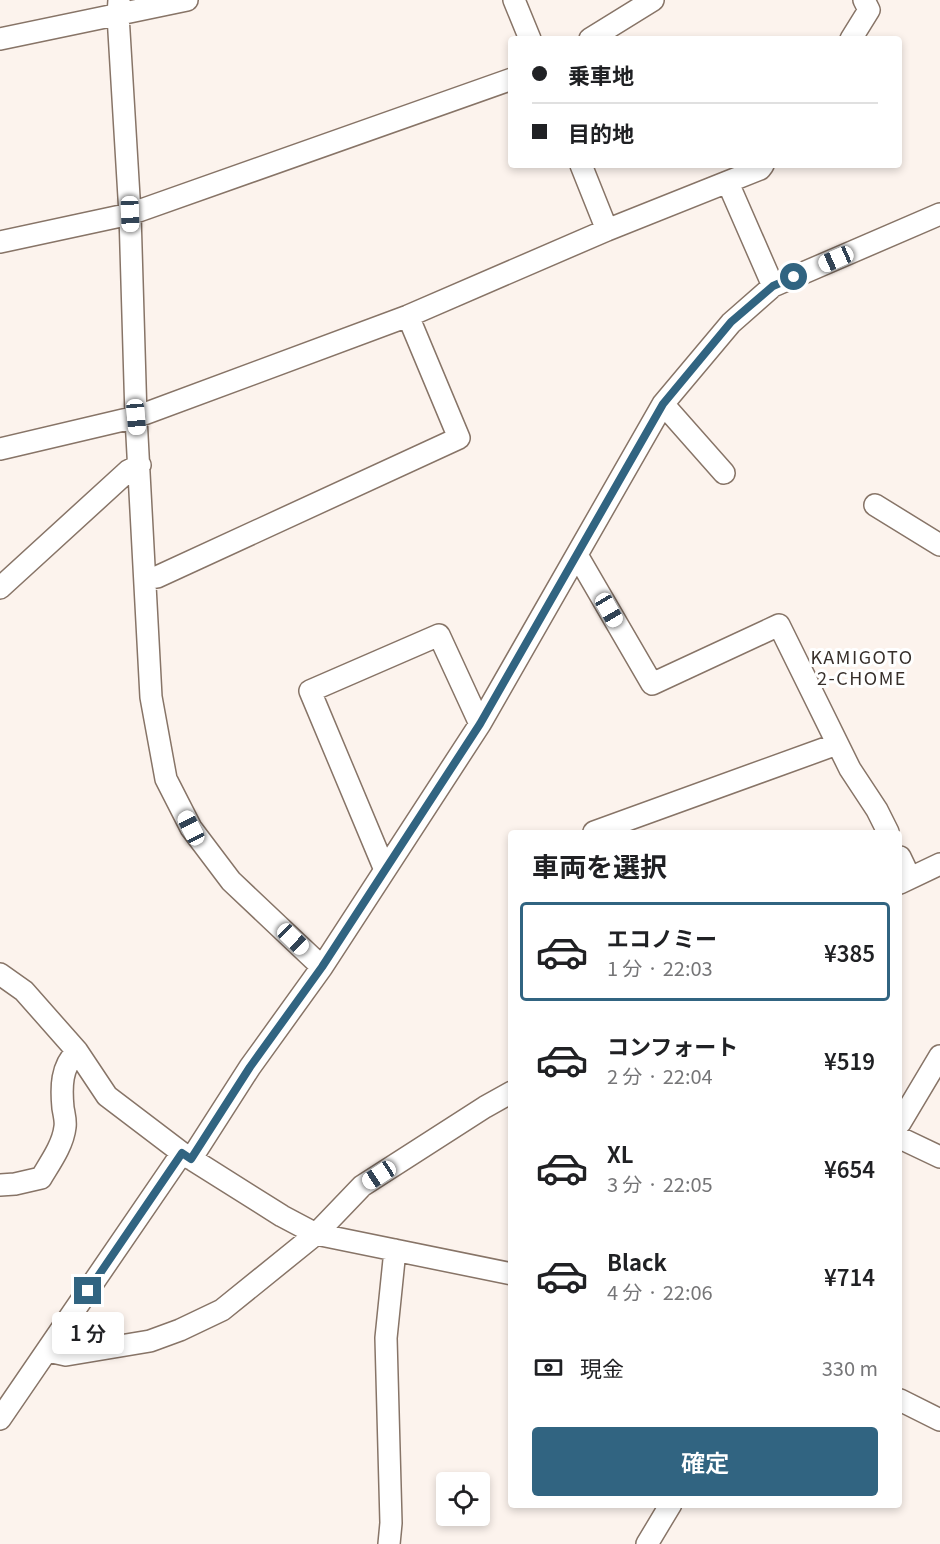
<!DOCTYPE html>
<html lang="ja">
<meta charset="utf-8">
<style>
body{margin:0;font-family:Georgia,"Noto Sans JP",serif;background:#f6f6f6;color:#202124;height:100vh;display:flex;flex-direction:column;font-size:22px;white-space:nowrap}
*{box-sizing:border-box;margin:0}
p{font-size:20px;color:#757577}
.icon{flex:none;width:33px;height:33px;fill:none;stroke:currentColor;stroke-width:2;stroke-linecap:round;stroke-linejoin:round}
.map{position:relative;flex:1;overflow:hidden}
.details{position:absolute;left:508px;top:830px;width:394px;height:678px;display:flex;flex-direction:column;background:#fff;border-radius:6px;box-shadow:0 3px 9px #0003}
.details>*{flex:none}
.hud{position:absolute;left:508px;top:36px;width:394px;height:132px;border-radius:6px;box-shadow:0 3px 9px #0003;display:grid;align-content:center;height:132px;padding:0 24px;background:#fff}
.tools{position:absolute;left:436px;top:1472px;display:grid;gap:12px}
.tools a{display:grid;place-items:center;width:54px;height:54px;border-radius:6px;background:#fff;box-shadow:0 3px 9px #0003;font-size:30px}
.end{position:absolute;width:27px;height:27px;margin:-14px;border:8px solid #316481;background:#fff;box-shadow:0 0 0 3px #fff}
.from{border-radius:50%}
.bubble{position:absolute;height:42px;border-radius:6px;background:#fff;box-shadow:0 3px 9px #0003;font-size:20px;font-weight:600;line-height:42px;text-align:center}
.car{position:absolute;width:18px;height:36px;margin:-18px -9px;border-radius:8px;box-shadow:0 0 4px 2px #0007;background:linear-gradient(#fff 24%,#345 0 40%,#fff 0 76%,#345 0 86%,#fff 0)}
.hud b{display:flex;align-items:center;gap:21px;height:57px;font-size:22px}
.hud b+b{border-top:2px solid #e0e0e0}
.hud i{width:15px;height:15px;background:#202124}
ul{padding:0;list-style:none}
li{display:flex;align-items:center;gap:18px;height:99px;margin:0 12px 9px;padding:0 12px;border:3px solid transparent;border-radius:6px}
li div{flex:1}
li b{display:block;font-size:22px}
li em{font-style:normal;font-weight:600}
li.current{border-color:#316481}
li>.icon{width:54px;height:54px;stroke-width:1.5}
h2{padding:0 24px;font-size:27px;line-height:72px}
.pay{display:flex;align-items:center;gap:15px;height:66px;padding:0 24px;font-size:22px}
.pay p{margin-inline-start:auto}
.button{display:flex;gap:12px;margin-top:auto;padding:12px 24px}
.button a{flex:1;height:69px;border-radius:6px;background:#316481;color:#fff;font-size:24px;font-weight:600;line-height:69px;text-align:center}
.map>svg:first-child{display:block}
</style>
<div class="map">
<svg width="940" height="1544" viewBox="0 0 940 1544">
<rect width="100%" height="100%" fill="#fcf3ed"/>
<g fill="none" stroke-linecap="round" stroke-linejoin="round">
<defs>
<path id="minor" d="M119,0L118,15L130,214L136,417L151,697L166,779L191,828L231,881L322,967
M514,0L530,39
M0,39L187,0
M590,39L653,0
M851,39L869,10L864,0
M581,165L607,230
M728,183L773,286
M0,242L130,214L512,79
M663,404L724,473
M0,449L136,417L408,316L607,230L760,169L763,165
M875,505L940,545
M577,555L652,684L779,625L850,769L877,810L888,832
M145,579L157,577L459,438L408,316
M0,588L128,471L140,465
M594,832L837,744
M900,857L910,878
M385,870L310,691L439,635L480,724
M900,883L940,864
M0,974L24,991L77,1051L107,1096L182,1153L282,1216L316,1234L512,1274
M900,1123L940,1056
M900,1138L940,1157
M191,1159L250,1067L322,967L480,724L663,404L731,323L773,286L940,214
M0,1185L15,1184L41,1178C50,1163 63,1145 65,1127C66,1121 64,1114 63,1108C61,1087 61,1067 77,1051
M48,1351L66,1355L150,1341L180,1330L222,1310L316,1234L362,1186L485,1107L512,1092
M900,1400L940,1420
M0,1419L182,1153
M389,1544L391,1523L386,1338L395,1250
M647,1544L671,1504"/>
</defs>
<use href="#minor" stroke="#877467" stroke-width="24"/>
<use href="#minor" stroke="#fff" stroke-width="21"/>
</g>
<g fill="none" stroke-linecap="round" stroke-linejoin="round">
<path stroke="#316481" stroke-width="8" d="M88,1291L182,1153L191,1159L250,1067L322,967L480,724L663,404L731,322L773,286L794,277"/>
</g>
<g text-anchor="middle" stroke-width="6" stroke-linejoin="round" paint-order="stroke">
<g font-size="18" letter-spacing="1.5" fill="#372f2a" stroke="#fff">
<text x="862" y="664">KAMIGOTO<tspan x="862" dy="21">2-CHOME</tspan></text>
</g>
</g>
</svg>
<div class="tools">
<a><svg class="icon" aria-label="locate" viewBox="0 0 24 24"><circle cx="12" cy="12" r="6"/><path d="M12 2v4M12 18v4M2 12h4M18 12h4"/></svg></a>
</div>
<i class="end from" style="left:794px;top:277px"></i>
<i class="end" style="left:88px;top:1291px"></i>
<div class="bubble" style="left:52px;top:1312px;width:72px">1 分</div>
<i class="car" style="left:130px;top:214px;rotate:178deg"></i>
<i class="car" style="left:836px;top:259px;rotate:246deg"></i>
<i class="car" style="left:136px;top:417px;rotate:175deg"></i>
<i class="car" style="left:609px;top:610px;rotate:150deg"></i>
<i class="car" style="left:191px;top:828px;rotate:333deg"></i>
<i class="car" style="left:293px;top:939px;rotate:134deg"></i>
<i class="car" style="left:379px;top:1175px;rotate:237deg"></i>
<div class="hud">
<b><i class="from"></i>乗車地</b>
<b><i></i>目的地</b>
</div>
<section class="details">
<h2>車両を選択</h2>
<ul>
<li class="current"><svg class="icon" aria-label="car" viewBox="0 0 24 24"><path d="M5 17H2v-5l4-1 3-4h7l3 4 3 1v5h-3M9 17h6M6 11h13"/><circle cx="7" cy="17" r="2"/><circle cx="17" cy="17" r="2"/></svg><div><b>エコノミー</b><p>1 分 · 22:03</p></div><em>¥385</em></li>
<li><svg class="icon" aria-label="car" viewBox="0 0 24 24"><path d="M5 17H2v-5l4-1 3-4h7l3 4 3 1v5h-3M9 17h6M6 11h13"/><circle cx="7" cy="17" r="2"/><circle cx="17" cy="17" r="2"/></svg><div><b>コンフォート</b><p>2 分 · 22:04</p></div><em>¥519</em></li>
<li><svg class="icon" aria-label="car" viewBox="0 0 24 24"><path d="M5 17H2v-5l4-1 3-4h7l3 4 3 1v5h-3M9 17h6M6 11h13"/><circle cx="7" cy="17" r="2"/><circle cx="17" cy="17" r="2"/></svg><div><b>XL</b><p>3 分 · 22:05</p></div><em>¥654</em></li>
<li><svg class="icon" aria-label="car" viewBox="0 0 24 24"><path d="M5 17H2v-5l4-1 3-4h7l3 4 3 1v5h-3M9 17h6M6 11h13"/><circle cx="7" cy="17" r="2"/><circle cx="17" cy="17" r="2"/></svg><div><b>Black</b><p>4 分 · 22:06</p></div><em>¥714</em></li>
</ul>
<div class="pay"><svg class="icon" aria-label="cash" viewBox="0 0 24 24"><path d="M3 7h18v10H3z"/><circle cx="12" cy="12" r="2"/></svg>現金<p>330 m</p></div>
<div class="button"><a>確定</a></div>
</section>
</div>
